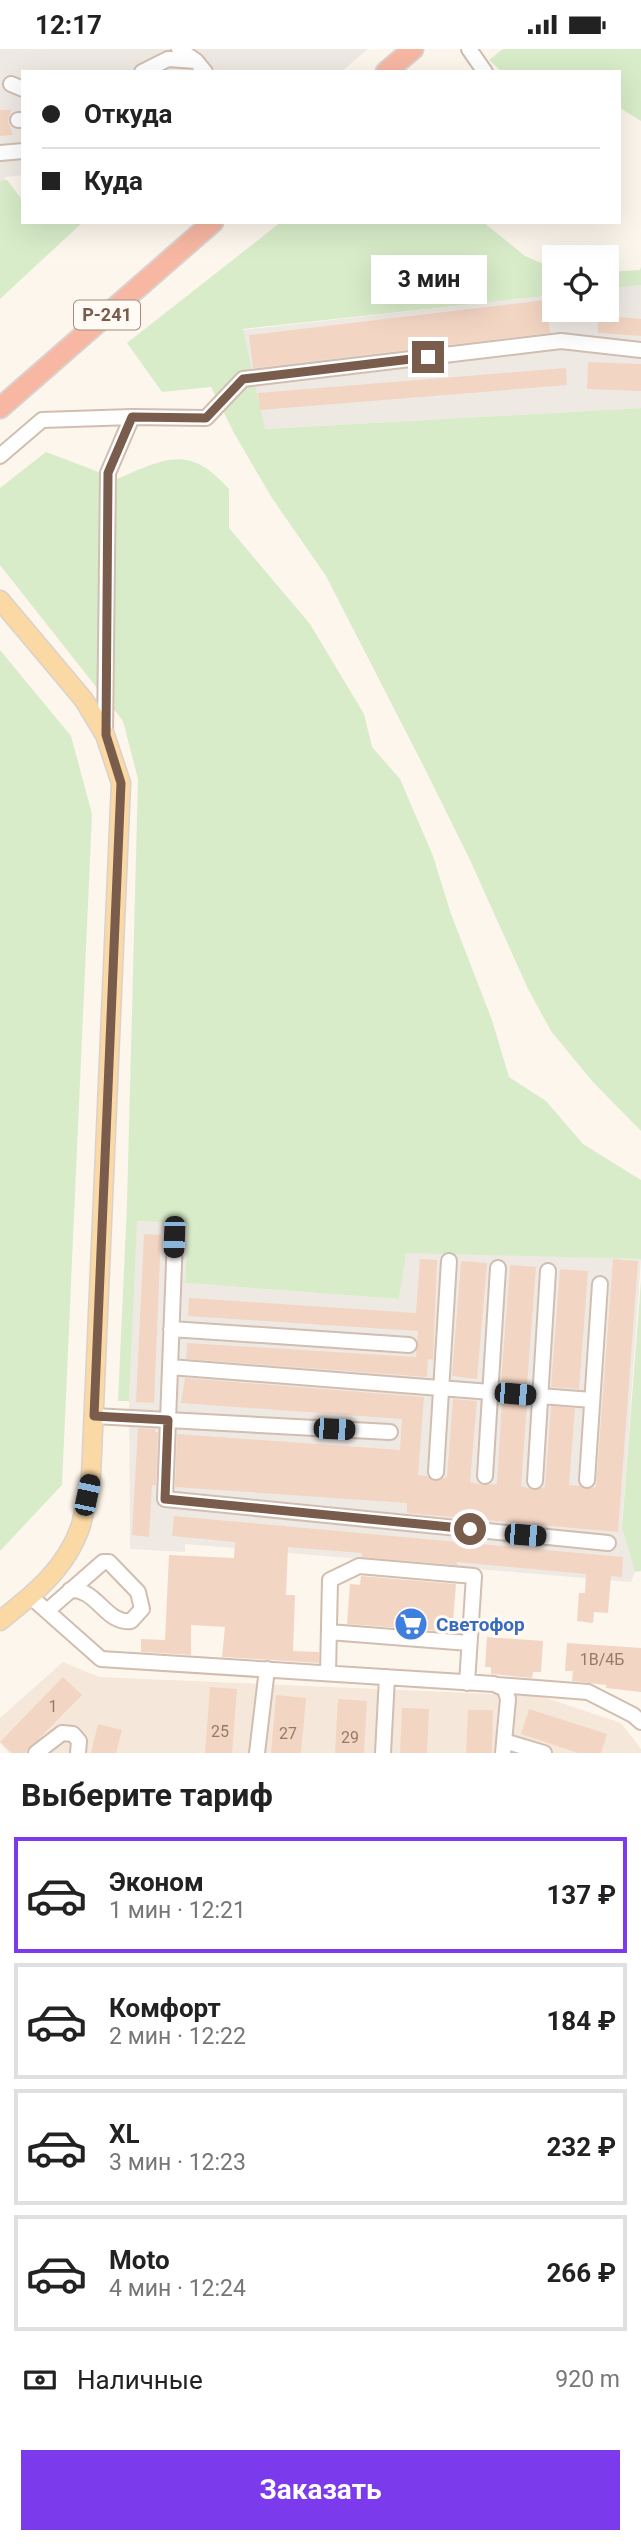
<!DOCTYPE html>
<html lang="ru">
<meta charset="utf-8">
<style>
body{margin:0;font-family:Roboto,sans-serif;background:#f6f6f6;color:#222;height:100vh;display:flex;flex-direction:column;font-size:26px;white-space:nowrap}
*{box-sizing:border-box;margin:0}
p{font-size:23px;color:#767676}
.icon{flex:none;width:38px;height:38px;fill:none;stroke:currentColor;stroke-width:2;stroke-linecap:round;stroke-linejoin:round}
.map{position:relative;height:1704px;overflow:hidden}
.details{display:flex;flex-direction:column;background:#fff;flex:1}
.details>*{flex:none}
.top-card{position:absolute;left:21px;top:21px;width:600px;height:154px;border-radius:0px;box-shadow:0 7px 28px #0002;display:grid;align-content:center;height:154px;padding:0 21px;background:#fff}
.fabs{position:absolute;left:542px;top:196px;display:grid;gap:14px}
.fabs a{display:grid;place-items:center;width:77px;height:77px;border-radius:0px;background:#fff;box-shadow:0 7px 28px #0002;font-size:35px}
.end{position:absolute;width:32px;height:32px;margin:-16px;border:9px solid #7a5c4d;background:#fff;box-shadow:0 0 0 4px #fff}
.from{border-radius:50%}
.bubble{position:absolute;height:49px;border-radius:0px;background:#fff;box-shadow:0 7px 28px #0002;font-size:23px;font-weight:700;line-height:49px;text-align:center}
.car{position:absolute;width:21px;height:42px;margin:-21px -10px;border-radius:9px;box-shadow:0 0 5px 2px #0007;background:linear-gradient(#222 24%,#8ab4d8 0 40%,#222 0 76%,#8ab4d8 0 86%,#222 0)}
.top-card b{display:flex;align-items:center;gap:24px;height:66px;font-size:26px}
.top-card b+b{border-top:2px solid #e0e0e0}
.top-card i{width:18px;height:18px;background:#222}
ul{padding:0;list-style:none}
li{display:flex;align-items:center;gap:21px;height:116px;margin:0 14px 10px;padding:0 7px;border:4px solid #e0e0e0;border-radius:0px}
li div{flex:1}
li b{display:block;font-size:26px}
li em{font-style:normal;font-weight:700}
li.on{border-color:#7c3aed}
li>.icon{width:63px;height:63px;stroke-width:1.5}
h2{padding:0 21px;font-size:32px;line-height:84px}
.pay{display:flex;align-items:center;gap:18px;height:77px;padding:0 21px;font-size:26px}
.pay p{margin-inline-start:auto}
.button{display:flex;gap:14px;margin-top:auto;padding:14px 21px}
.button a{flex:1;height:80px;border-radius:0px;background:#7c3aed;color:#fff;font-size:28px;font-weight:700;line-height:80px;text-align:center}
.status{display:flex;justify-content:space-between;align-items:center;height:49px;padding:0 35px;background:#fff;direction:ltr}
.status svg{height:19px;fill:currentColor}
.map>svg:first-child{display:block}
</style>
<div class="status"><b>12:17</b><svg viewBox="0 0 49 12"><path d="M0 12V9h3v3zM5 12V6h3v6zM10 12V3h3v9zM15 12V0h3v12zM26 1h20v11H26zM47 4h2v5h-2z"/></svg></div>
<div class="map">
<svg width="641" height="1704" viewBox="0 0 641 1704">
<rect width="100%" height="100%" fill="#fdf6ec"/>
<path fill="#f5e8da" d="M63,1613L99,1628L540,1647L621,1674L641,1700V1704H9L0,1694V1669Z"/>
<path fill="#efe9e4" d="M0,0H368L341,23H182L175,20L170,23H23V126L5,128L7,148L0,149Z
M641,236V359L264,380L242,281L555,246V261H607V240Z
M136,1172L188,1175L185,1234L399,1250L405,1203L641,1210L622,1477L635,1523L631,1533L185,1495V1503L130,1500L129,1352Z"/>
<path fill="#d8ecc9" d="M503,0H641V72L620,59V23H502L489,11Z
M7,131L23,152V173H83L0,250V132Z
M281,173H483L525,207L555,220V246L243,280L265,380L641,359V1082L592,1032L551,982L528,940L470,811L425,720L326,527L272,449L234,384L211,338L162,343L127,294Z
M641,218V236L607,240V223L640,221Z
M46,403L117,430C166,409 189,395 229,440V479L310,575L364,665L372,698L400,730L433,807L451,865L492,971L509,1028L546,1052L583,1095L641,1131V1210L406,1204L399,1250L185,1234L188,1175L137,1172L129,1352H118L127,1155L138,730L123,672L0,516V439Z
M0,601L71,687L92,765L62,1436L0,1502Z
M641,1231V1522L635,1523L622,1478Z"/>
<path fill="#f3d5c3" d="M0,61H11L8,72L13,86L0,87Z
M546,251L550,284L253,319L249,286Z
M598,266L641,270V287L598,284Z
M588,313L641,315V342L587,340Z
M566,319L567,336L260,361L258,344Z
M144,1185L161,1186L154,1354L136,1353Z
M420,1210L437,1211L433,1311L428,1310L427,1328L186,1310L187,1294L416,1308L418,1282L188,1267L189,1249L416,1264Z
M613,1210L638,1212L618,1483L407,1464V1454L175,1438L177,1385L400,1401L402,1370L181,1354L185,1329L424,1348L418,1426L427,1427L435,1432L447,1428L453,1350L477,1352L470,1433L484,1436L497,1435L502,1354L527,1356L521,1437L534,1441L545,1438L551,1357L575,1359L569,1436L580,1437L586,1440L596,1438Z
M461,1212L487,1214L477,1330L452,1327Z
M510,1216L536,1218L527,1336L501,1334Z
M560,1220L588,1222L579,1340L551,1338Z
M138,1379L155,1380V1383H158L156,1436H152L149,1488L132,1486Z
M174,1467L623,1508L622,1528L611,1527L608,1564L594,1563L593,1574L577,1572L579,1544H585L586,1525L457,1513V1516L362,1508V1504L288,1498L286,1546H295L293,1602L319,1603V1614L222,1608L225,1578L191,1576V1606L141,1603V1590L165,1591L169,1506L234,1509L235,1493L172,1487Z
M361,1527L456,1535L452,1583L347,1575L350,1535L360,1536Z
M487,1588L543,1592L541,1623H533L532,1629L491,1625V1618H485Z
M567,1594L641,1599V1643L606,1639V1636L572,1632L573,1622H565Z
M63,1628L82,1646L25,1704H12L0,1693Z
M210,1638L237,1640L232,1704H205Z
M276,1646L306,1649L301,1704H271Z
M338,1650L367,1652L364,1704H335Z
M402,1659L429,1660L427,1704H400Z
M529,1660L607,1685L601,1704H578L521,1685Z
M468,1661H493L492,1704H466Z
M98,1675L122,1681L116,1704H91Z"/>
<g fill="none" stroke-linecap="round" stroke-linejoin="round">
<defs>
<path id="minor" d="M179,0L196,12L205,23
M469,0L485,23
M142,23L168,10L196,12
M11,35L23,40
M18,71H23
M0,104L23,102
M0,407L42,371L132,368
M105,686L108,424L132,368L206,369L243,330L561,292L641,301
M175,1188L165,1450L608,1494
M171,1280L409,1296
M170,1318L592,1351
M94,1367L390,1383
M436,1423L449,1212
M485,1427L498,1219
M587,1431L600,1235
M535,1432L548,1222
M31,1548L101,1610L494,1635L505,1640L508,1650L503,1704
M47,1562L103,1513H109L138,1543L142,1560L131,1572C105,1575 97,1539 70,1541
M329,1583L469,1594
M328,1624L330,1531L359,1517L474,1527L467,1634
M497,1636L588,1643L633,1666L641,1673
M504,1692L544,1704
M36,1704L62,1684L73,1685L79,1692L78,1704
M257,1704L267,1620
M383,1704L387,1628"/>
<path id="major" d="M0,551L84,651L105,686L121,734L91,1427C88,1443 85,1460 81,1476C67,1519 34,1545 0,1572"/>
<path id="highway" d="M386,23L413,0
M0,359L213,173"/>
</defs>
<use href="#minor" stroke="#d1beb0" stroke-width="18"/>
<use href="#major" stroke="#dad1cd" stroke-width="21"/>
<use href="#highway" stroke="#dad1cd" stroke-width="23"/>
<use href="#minor" stroke="#fff" stroke-width="14"/>
<use href="#major" stroke="#fbd9a5" stroke-width="18"/>
<use href="#highway" stroke="#f7b7a3" stroke-width="19"/>
</g>
<g fill="none" stroke-linecap="round" stroke-linejoin="round">
<path stroke="#7a5c4d" stroke-width="9" d="M428,308L243,330L206,369L132,368L108,424L106,686L121,734L94,1367L168,1371L165,1450L470,1480"/>
</g>
<defs>
<symbol id="supermarket-disc" viewBox="-11 -11 22 22"><circle r="9.5" fill="#3f7fe0" stroke="#fffaf3"/><path d="M-6-5.5h2.5l.6 2H6L4.5 2H-2.5L-4.4-4H-6ZM-1.5 3.2a1.3 1.3 0 1 0 .1 0ZM3 3.2a1.3 1.3 0 1 0 .1 0Z" fill="#fff"/></symbol>
</defs>
<g fill-rule="evenodd">
<use href="#supermarket-disc" x="392" y="1556" width="38" height="38"/>
</g>
<g text-anchor="middle" stroke-width="6" stroke-linejoin="round" paint-order="stroke">
<g font-size="16" fill="#987a6a">
<text x="602" y="1616">1В/4Б</text>
<text x="53" y="1663">1</text>
<text x="220" y="1688">25</text>
<text x="288" y="1690">27</text>
<text x="350" y="1694">29</text>
</g>
<rect fill="#fffaf3" stroke="#a28b7f" stroke-width="2" x="74" y="251.5" width="66" height="29" rx="5"/>
<g font-size="18" font-weight="bold" fill="#7a5c4d">
<text x="107" y="272">Р-241</text>
</g>
<g font-size="19" font-weight="bold" fill="#366cbe" stroke="#fffaf3" text-anchor="start">
<text x="436" y="1582">Светофор</text>
</g>
</g>
</svg>
<div class="fabs">
<a><svg class="icon" aria-label="locate" viewBox="0 0 24 24"><circle cx="12" cy="12" r="6"/><path d="M12 2v4M12 18v4M2 12h4M18 12h4"/></svg></a>
</div>
<i class="end from" style="left:470px;top:1480px"></i>
<i class="end" style="left:428px;top:308px"></i>
<div class="bubble" style="left:371px;top:206px;width:116px">3 мин</div>
<i class="car" style="left:174px;top:1188px;rotate:182deg"></i>
<i class="car" style="left:515px;top:1345px;rotate:95deg"></i>
<i class="car" style="left:334px;top:1380px;rotate:93deg"></i>
<i class="car" style="left:87px;top:1446px;rotate:12deg"></i>
<i class="car" style="left:525px;top:1486px;rotate:95deg"></i>
<div class="top-card">
<b><i class="from"></i>Откуда</b>
<b><i></i>Куда</b>
</div>
</div>
<section class="details">
<h2>Выберите тариф</h2>
<ul>
<li class="on"><svg class="icon" aria-label="car" viewBox="0 0 24 24"><path d="M5 17H2v-5l4-1 3-4h7l3 4 3 1v5h-3M9 17h6M6 11h13"/><circle cx="7" cy="17" r="2"/><circle cx="17" cy="17" r="2"/></svg><div><b>Эконом</b><p>1 мин · 12:21</p></div><em>137 ₽</em></li>
<li><svg class="icon" aria-label="car" viewBox="0 0 24 24"><path d="M5 17H2v-5l4-1 3-4h7l3 4 3 1v5h-3M9 17h6M6 11h13"/><circle cx="7" cy="17" r="2"/><circle cx="17" cy="17" r="2"/></svg><div><b>Комфорт</b><p>2 мин · 12:22</p></div><em>184 ₽</em></li>
<li><svg class="icon" aria-label="car" viewBox="0 0 24 24"><path d="M5 17H2v-5l4-1 3-4h7l3 4 3 1v5h-3M9 17h6M6 11h13"/><circle cx="7" cy="17" r="2"/><circle cx="17" cy="17" r="2"/></svg><div><b>XL</b><p>3 мин · 12:23</p></div><em>232 ₽</em></li>
<li><svg class="icon" aria-label="car" viewBox="0 0 24 24"><path d="M5 17H2v-5l4-1 3-4h7l3 4 3 1v5h-3M9 17h6M6 11h13"/><circle cx="7" cy="17" r="2"/><circle cx="17" cy="17" r="2"/></svg><div><b>Moto</b><p>4 мин · 12:24</p></div><em>266 ₽</em></li>
</ul>
<div class="pay"><svg class="icon" aria-label="cash" viewBox="0 0 24 24"><path d="M3 7h18v10H3z"/><circle cx="12" cy="12" r="2"/></svg>Наличные<p>920 m</p></div>
<div class="button"><a>Заказать</a></div>
</section>
